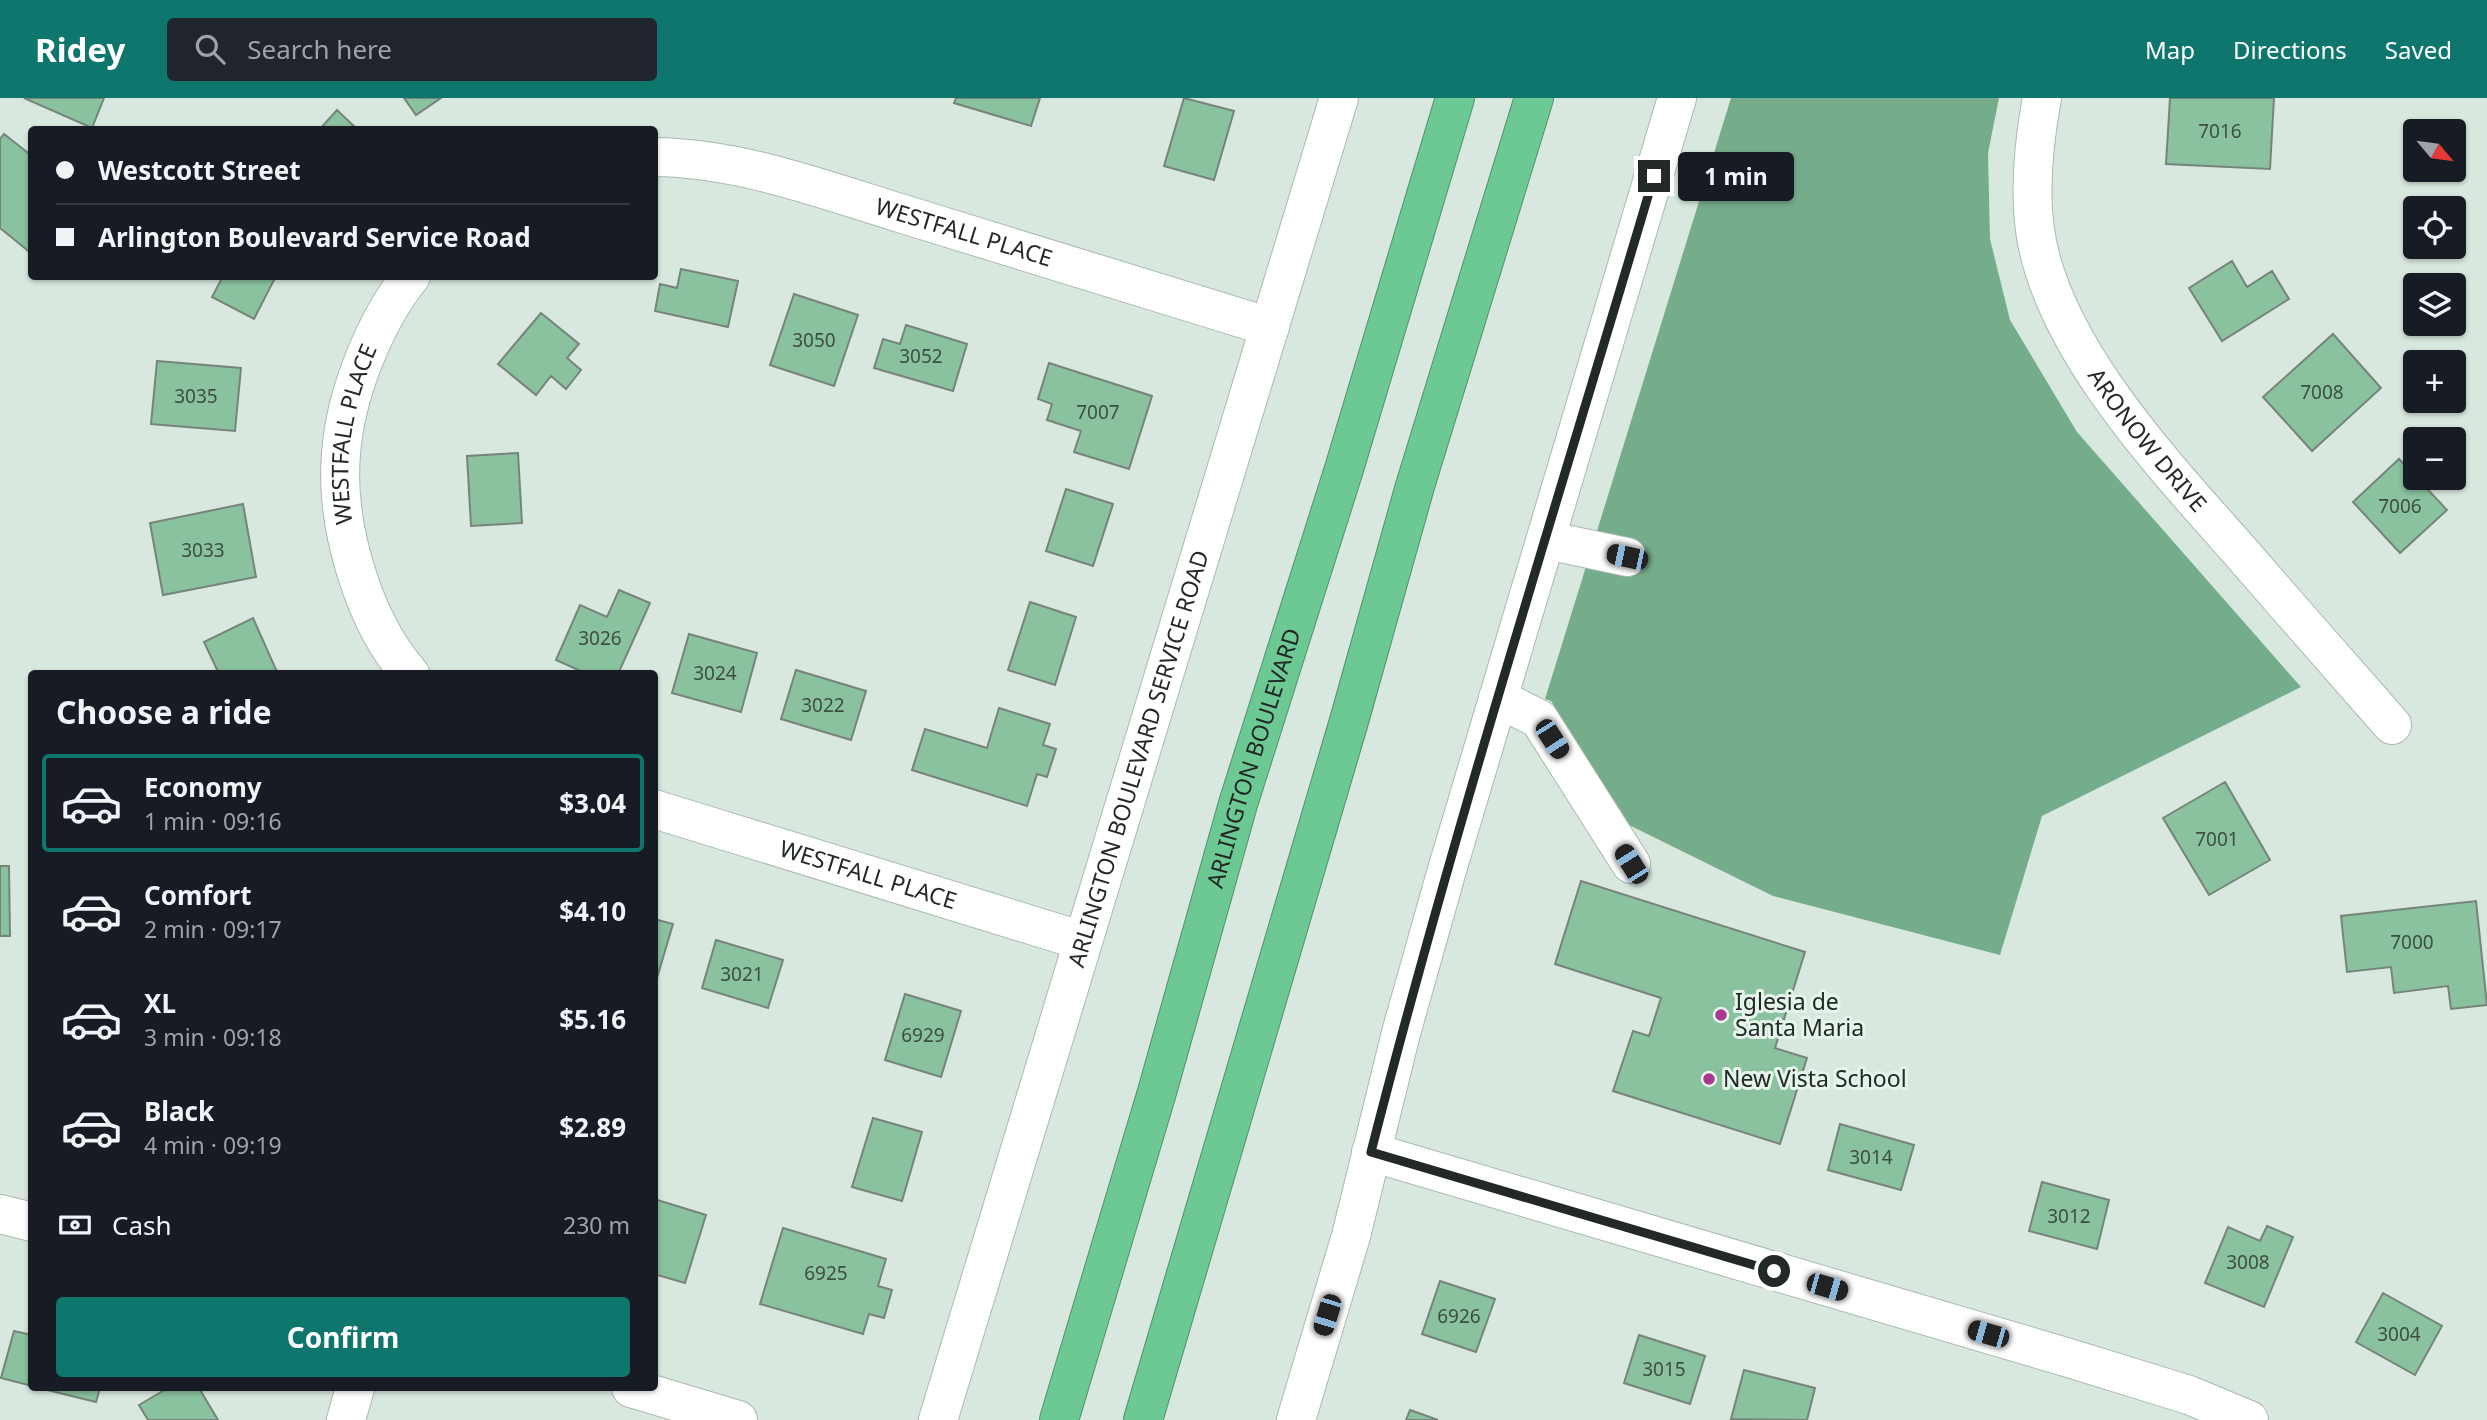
<!DOCTYPE html>
<meta charset="utf-8">
<style>
body{margin:0;font-family:"Noto Sans",sans-serif;background:#20242c;color:#f1f3f6;height:100vh;display:flex;flex-direction:column;font-size:26px;white-space:nowrap}
*{box-sizing:border-box;margin:0}
p{font-size:23px;color:#9ea1a6}
.icon{flex:none;width:38px;height:38px;fill:none;stroke:currentColor;stroke-width:2;stroke-linecap:round;stroke-linejoin:round}
.map{position:relative;flex:1;overflow:hidden}
.side{position:absolute;left:28px;top:572px;width:630px;height:721px;display:flex;flex-direction:column;background:#171b24;border-radius:7px;box-shadow:0 2px 5px #0004}
.side>*{flex:none}
.hud{position:absolute;left:28px;top:28px;width:630px;height:154px;border-radius:7px;box-shadow:0 2px 5px #0004;display:grid;align-content:center;height:154px;padding:0 28px;background:#171b24}
.needle{width:46px;rotate:119deg}
.controls{position:absolute;left:2403px;top:21px;display:grid;gap:14px}
.controls a{display:grid;place-items:center;width:63px;height:63px;border-radius:7px;background:#171b24;box-shadow:0 2px 5px #0004;font-size:35px}
.end{position:absolute;width:32px;height:32px;margin:-16px;border:9px solid #232925;background:#fff;box-shadow:0 0 0 4px #fff}
.from{border-radius:50%}
.bubble{position:absolute;height:49px;border-radius:7px;background:#171b24;box-shadow:0 2px 5px #0004;font-size:23px;font-weight:700;line-height:49px;text-align:center}
.car{position:absolute;width:21px;height:42px;margin:-21px -10px;border-radius:9px;box-shadow:0 0 5px 2px #0007;background:linear-gradient(#222 24%,#8ab4d8 0 40%,#222 0 76%,#8ab4d8 0 86%,#222 0)}
.hud b{display:flex;align-items:center;gap:24px;height:66px;font-size:26px}
.hud b+b{border-top:2px solid #363941}
.hud i{width:18px;height:18px;background:#f1f3f6}
ul{padding:0;list-style:none}
li{display:flex;align-items:center;gap:21px;height:98px;margin:0 14px 10px;padding:0 14px;border:4px solid transparent;border-radius:7px}
li div{flex:1}
li b{display:block;font-size:26px}
li em{font-style:normal;font-weight:700}
li.on{border-color:#0f766e}
li>.icon{width:63px;height:63px;stroke-width:1.5}
h2{padding:0 28px;font-size:32px;line-height:84px}
.pay{display:flex;align-items:center;gap:18px;height:77px;padding:0 28px;font-size:26px}
.pay p{margin-inline-start:auto}
.action{display:flex;gap:14px;margin-top:auto;padding:14px 28px}
.action a{flex:1;height:80px;border-radius:7px;background:#0f766e;color:#fff;font-size:28px;font-weight:700;line-height:80px;text-align:center}
header{display:flex;align-items:center;gap:42px;box-sizing:border-box;height:98px;padding:0 35px;background:#0f766e;color:#fff}
header strong{font-size:33px}
nav{display:flex;gap:38px;margin-inline-start:auto;font-size:24px}
.search{width:490px;height:63px;background:#20242c;display:flex;align-items:center;gap:18px;box-sizing:border-box;padding:0 24px;border-radius:7px;color:#9ea1a6;font-size:26px}
.map>svg:first-child{display:block}
</style>
<header>
<strong>Ridey</strong>
<div class="search"><svg class="icon" aria-label="search" viewBox="0 0 24 24"><circle cx="10" cy="10" r="6"/><path d="M15 15l6 6"/></svg>Search here</div>
<nav><a>Map</a><a>Directions</a><a>Saved</a></nav>
</header>
<div class="map">
<svg width="2487" height="1322" viewBox="0 0 2487 1322">
<rect width="100%" height="100%" fill="#d9e8de"/>
<path fill="#75ac8b" d="M1731,0H1999L1988,55L1990,141L2010,222L2077,334L2301,589L2042,718L2000,857L1773,798L1629,727L1551,603L1545,601Z"/>
<path fill="#8ac19f" stroke="#76847b" stroke-width="2" d="M24,0H104L92,30Z
M404,0H441L416,17Z
M956,0H1040L1031,28L954,5Z
M1184,0L1234,13L1214,82L1164,68Z
M2170,0H2274L2270,71L2166,66Z
M337,12L358,32H319Z
M4,36L32,58V156L0,130V41Z
M2232,163L2247,189L2272,173L2289,201L2222,243L2189,190Z
M681,171L738,183L728,229L655,213L660,186L677,190Z
M223,178H276L254,221L212,199Z
M794,196L858,217L834,288L770,267Z
M541,215L579,246L567,260L581,272L566,291L551,278L536,297L498,266Z
M906,227L967,246L953,293L874,270L883,241L900,246Z
M2333,236L2381,290L2312,353L2263,299Z
M157,263L241,270L235,333L151,326Z
M1049,265L1152,298L1129,371L1074,354L1081,333L1047,322L1052,306L1038,301Z
M518,355L522,425L471,428L467,358Z
M2399,361L2447,412L2400,455L2353,404Z
M1066,391L1113,406L1093,468L1046,453Z
M243,406L256,479L163,497L150,425Z
M619,492L650,505L618,576H587L556,562L580,507L607,519Z
M1030,504L1076,519L1055,587L1008,572Z
M253,520L278,576H219L204,544Z
M689,536L757,555L741,614L672,595Z
M796,572L866,593L851,642L781,621Z
M999,610L1050,626L1043,647L1056,651L1047,679L1037,676L1027,708L912,672L925,631L987,650Z
M2225,684L2270,762L2209,797L2163,720Z
M0,768H9L10,838H0Z
M1581,783L1805,854L1775,950L1807,960L1780,1046L1613,993L1633,933L1649,938L1661,900L1555,866Z
M2476,803L2487,907L2451,911L2448,888L2394,895L2391,869L2347,874L2341,818Z
M654,821L673,826L654,890Z
M716,842L783,862L768,910L702,890Z
M905,896L961,913L941,979L885,962Z
M873,1020L922,1034L902,1103L852,1089Z
M1840,1026L1914,1047L1901,1092L1828,1072Z
M2042,1084L2109,1102L2097,1151L2029,1133Z
M654,1101L706,1117L685,1185L654,1176Z
M2267,1128L2293,1139L2264,1209L2205,1185L2228,1129L2260,1143Z
M783,1130L886,1161L878,1188L892,1192L884,1220L869,1216L863,1236L760,1206Z
M1440,1183L1495,1201L1476,1254L1422,1236Z
M2383,1195L2442,1228L2415,1277L2356,1244Z
M14,1233L32,1237V1288L1,1280Z
M1639,1237L1705,1258L1690,1306L1624,1285Z
M1744,1272L1815,1290L1807,1322L1731,1321Z
M39,1290H100L96,1304Z
M168,1290H199L218,1322H148L139,1307Z
M1410,1312L1438,1322H1406Z"/>
<g fill="none" stroke-linecap="round" stroke-linejoin="round">
<defs>
<g id="minor">
<path id="s1" d="M2042,0C2034,43 2029,88 2035,132C2051,248 2163,366 2238,451C2289,510 2341,569 2392,627"/>
<path id="s2" d="M654,59C740,60 822,91 903,116C1026,153 1148,191 1270,229"/>
<path d="M1546,442L1627,459"/>
<path id="s3" d="M410,576C363,523 335,426 341,356C345,298 374,224 411,178"/>
<path d="M1498,600L1539,621L1631,766"/>
<path id="s4" d="M654,711L1083,843"/>
<path d="M1371,1054L2069,1260L2189,1297L2249,1322"/>
<path d="M0,1116L32,1124"/>
<path d="M631,1290L738,1322"/>
<path d="M346,1322L355,1290"/>
<path id="s5" d="M938,1322L1339,0"/>
<path d="M1296,1322L1351,1138L1401,935L1447,772L1677,0"/>
</g>
<g id="highway">
<path id="s6" d="M1059,1322L1157,994L1238,706L1344,371L1455,0"/>
<path d="M1143,1322L1349,623L1415,388L1534,0"/>
</g>
</defs>
<use href="#minor" stroke="#aab9af" stroke-width="40"/>
<use href="#highway" stroke="#52916d" stroke-width="40"/>
<use href="#minor" stroke="#fff" stroke-width="38"/>
<use href="#highway" stroke="#6cc994" stroke-width="38"/>
</g>
<g fill="none" stroke-linecap="round" stroke-linejoin="round">
<path stroke="#232925" stroke-width="9" d="M1654,78C1558,403 1455,726 1371,1054L1774,1173"/>
</g>
<g fill="#aa3792" stroke="#e6f5eb" stroke-width="2.5">
<circle cx="1721" cy="917" r="7"/>
<circle cx="1709" cy="981" r="7"/>
</g>
<g text-anchor="middle" stroke-width="6" stroke-linejoin="round" paint-order="stroke">
<g font-size="19" fill="#3d4f44">
<text x="2220" y="40">7016</text>
<text x="814" y="249">3050</text>
<text x="921" y="265">3052</text>
<text x="2322" y="301">7008</text>
<text x="196" y="305">3035</text>
<text x="1098" y="321">7007</text>
<text x="2400" y="415">7006</text>
<text x="203" y="459">3033</text>
<text x="600" y="547">3026</text>
<text x="715" y="582">3024</text>
<text x="823" y="614">3022</text>
<text x="2217" y="748">7001</text>
<text x="2412" y="851">7000</text>
<text x="742" y="883">3021</text>
<text x="923" y="944">6929</text>
<text x="1871" y="1066">3014</text>
<text x="2069" y="1125">3012</text>
<text x="2248" y="1171">3008</text>
<text x="826" y="1182">6925</text>
<text x="1459" y="1225">6926</text>
<text x="2399" y="1243">3004</text>
<text x="1664" y="1278">3015</text>
</g>
<g font-size="23" fill="#232925" stroke="#e6f5eb">
<text dy="8" stroke="none"><textPath href="#s2" startOffset="320">WESTFALL PLACE</textPath></text>
<text dy="8" stroke="none"><textPath href="#s3" startOffset="257">WESTFALL PLACE</textPath></text>
<text dy="8" stroke="none"><textPath href="#s1" startOffset="374">ARONOW DRIVE</textPath></text>
<text dy="8" stroke="none"><textPath href="#s6" startOffset="690">ARLINGTON BOULEVARD</textPath></text>
<text dy="8" stroke="none"><textPath href="#s5" startOffset="691">ARLINGTON BOULEVARD SERVICE ROAD</textPath></text>
<text dy="8" stroke="none"><textPath href="#s4" startOffset="224">WESTFALL PLACE</textPath></text>
</g>
<g font-size="23" fill="#232925" stroke="#e6f5eb" text-anchor="start">
<text x="1735" y="912">Iglesia de<tspan x="1735" dy="26">Santa Maria</tspan></text>
<text x="1723" y="989">New Vista School</text>
</g>
</g>
</svg>
<div class="controls">
<a><svg class="needle" viewBox="-14 -14 28 28"><path d="M0-13l5 13h-10z" fill="#e53935"/><path d="M0 13l5-13h-10z" fill="#9ea1a6"/></svg></a>
<a><svg class="icon" aria-label="locate" viewBox="0 0 24 24"><circle cx="12" cy="12" r="6"/><path d="M12 2v4M12 18v4M2 12h4M18 12h4"/></svg></a>
<a><svg class="icon" aria-label="layers" viewBox="0 0 24 24"><path d="M12 4l9 5-9 5-9-5zM3 14l9 5 9-5"/></svg></a>
<a>+</a>
<a>−</a>
</div>
<i class="end from" style="left:1774px;top:1173px"></i>
<i class="end" style="left:1654px;top:78px"></i>
<div class="bubble" style="left:1678px;top:54px;width:116px">1 min</div>
<i class="car" style="left:1627px;top:459px;rotate:282deg"></i>
<i class="car" style="left:1552px;top:641px;rotate:147deg"></i>
<i class="car" style="left:1631px;top:766px;rotate:328deg"></i>
<i class="car" style="left:1827px;top:1189px;rotate:106deg"></i>
<i class="car" style="left:1327px;top:1217px;rotate:197deg"></i>
<i class="car" style="left:1988px;top:1236px;rotate:286deg"></i>
<div class="hud">
<b><i class="from"></i>Westcott Street</b>
<b><i></i>Arlington Boulevard Service Road</b>
</div>
<section class="side">
<h2>Choose a ride</h2>
<ul>
<li class="on"><svg class="icon" aria-label="car" viewBox="0 0 24 24"><path d="M5 17H2v-5l4-1 3-4h7l3 4 3 1v5h-3M9 17h6M6 11h13"/><circle cx="7" cy="17" r="2"/><circle cx="17" cy="17" r="2"/></svg><div><b>Economy</b><p>1 min · 09:16</p></div><em>$3.04</em></li>
<li><svg class="icon" aria-label="car" viewBox="0 0 24 24"><path d="M5 17H2v-5l4-1 3-4h7l3 4 3 1v5h-3M9 17h6M6 11h13"/><circle cx="7" cy="17" r="2"/><circle cx="17" cy="17" r="2"/></svg><div><b>Comfort</b><p>2 min · 09:17</p></div><em>$4.10</em></li>
<li><svg class="icon" aria-label="car" viewBox="0 0 24 24"><path d="M5 17H2v-5l4-1 3-4h7l3 4 3 1v5h-3M9 17h6M6 11h13"/><circle cx="7" cy="17" r="2"/><circle cx="17" cy="17" r="2"/></svg><div><b>XL</b><p>3 min · 09:18</p></div><em>$5.16</em></li>
<li><svg class="icon" aria-label="car" viewBox="0 0 24 24"><path d="M5 17H2v-5l4-1 3-4h7l3 4 3 1v5h-3M9 17h6M6 11h13"/><circle cx="7" cy="17" r="2"/><circle cx="17" cy="17" r="2"/></svg><div><b>Black</b><p>4 min · 09:19</p></div><em>$2.89</em></li>
</ul>
<div class="pay"><svg class="icon" aria-label="cash" viewBox="0 0 24 24"><path d="M3 7h18v10H3z"/><circle cx="12" cy="12" r="2"/></svg>Cash<p>230 m</p></div>
<div class="action"><a>Confirm</a></div>
</section>
</div>
